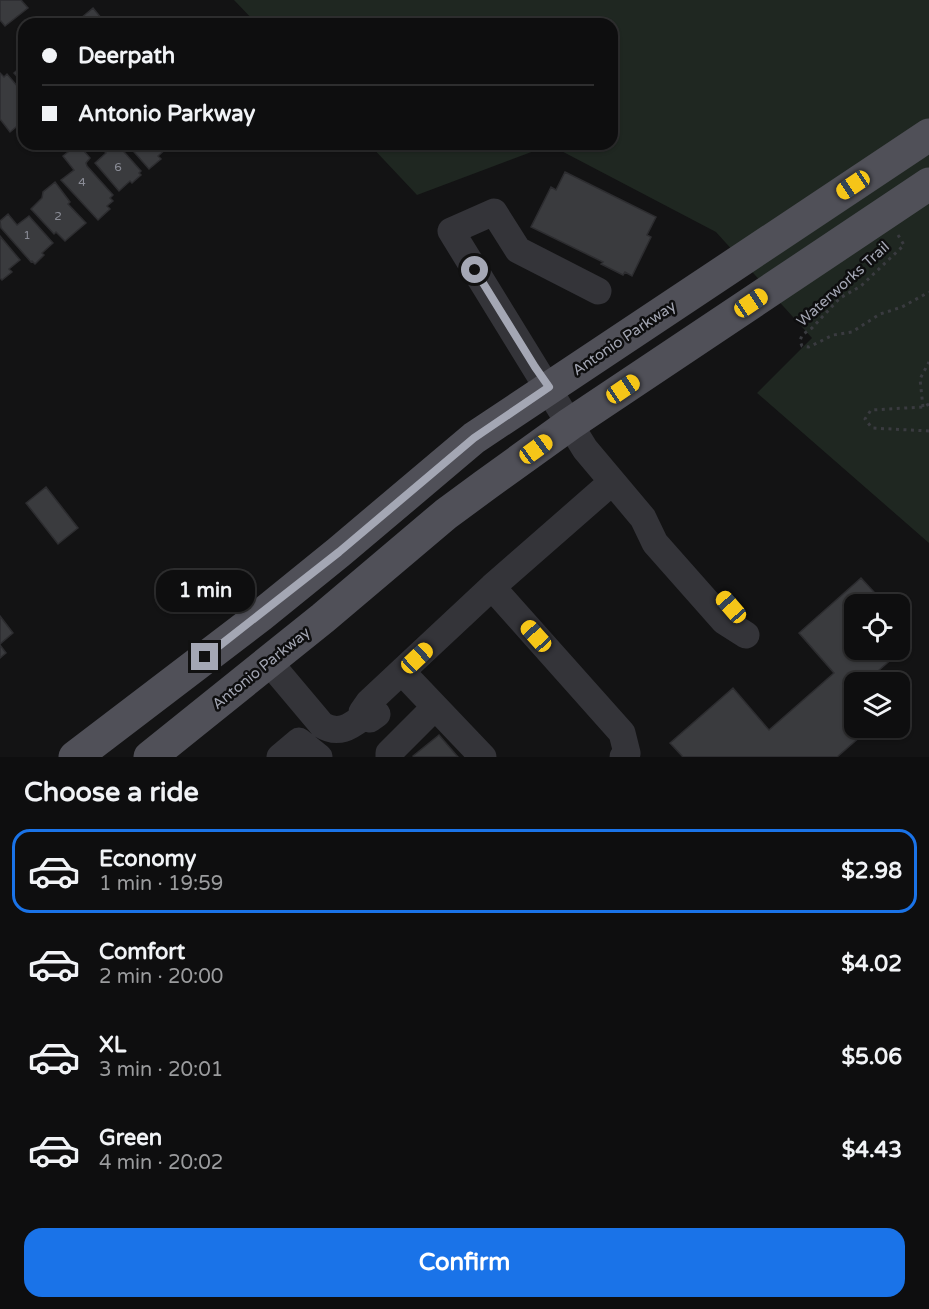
<!DOCTYPE html>
<meta charset="utf-8">
<style>
body{margin:0;font-family:"Varela Round",sans-serif;background:#171718;color:#f1f3f6;height:100vh;display:flex;flex-direction:column;font-size:22px;white-space:nowrap}
*{box-sizing:border-box;margin:0}
p{font-size:20px;color:#9b9c9e}
.icon{flex:none;width:33px;height:33px;fill:none;stroke:currentColor;stroke-width:2;stroke-linecap:round;stroke-linejoin:round}
.map{position:relative;height:757px;overflow:hidden}
.drawer{display:flex;flex-direction:column;background:#0e0e0f;flex:1}
.drawer>*{flex:none}
.top-card{position:absolute;left:18px;top:18px;width:600px;height:132px;border-radius:18px;box-shadow:0 2px 4px #0004,0 0 0 2px #2e2e2f;display:grid;align-content:center;height:132px;padding:0 24px;background:#0e0e0f}
.fabs{position:absolute;left:844px;top:594px;display:grid;gap:12px}
.fabs a{display:grid;place-items:center;width:66px;height:66px;border-radius:12px;background:#0e0e0f;box-shadow:0 2px 4px #0004,0 0 0 2px #2e2e2f;font-size:30px}
.end{position:absolute;width:27px;height:27px;margin:-14px;border:8px solid #a4a7b4;background:#111;box-shadow:0 0 0 3px #111}
.from{border-radius:50%}
.bubble{position:absolute;height:42px;border-radius:18px;background:#0e0e0f;box-shadow:0 2px 4px #0004,0 0 0 2px #2e2e2f;font-size:20px;font-weight:700;line-height:42px;text-align:center}
.car{position:absolute;width:18px;height:36px;margin:-18px -9px;border-radius:8px;box-shadow:0 0 4px 2px #0007;background:linear-gradient(#f5c518 24%,#345 0 40%,#f5c518 0 76%,#345 0 86%,#f5c518 0)}
.top-card b{display:flex;align-items:center;gap:21px;height:57px;font-size:22px}
.top-card b+b{border-top:2px solid #2e2e2f}
.top-card i{width:15px;height:15px;background:#f1f3f6}
ul{padding:0;list-style:none}
li{display:flex;align-items:center;gap:18px;height:84px;margin:0 12px 9px;padding:0 12px;border:3px solid transparent;border-radius:18px}
li div{flex:1}
li b{display:block;font-size:22px}
li em{font-style:normal;font-weight:700}
li.current{border-color:#1a73e8}
li>.icon{width:54px;height:54px;stroke-width:1.5}
h2{padding:0 24px;font-size:27px;line-height:72px}
.cta{display:flex;gap:12px;margin-top:auto;padding:12px 24px}
.cta a{flex:1;height:69px;border-radius:18px;background:#1a73e8;color:#fff;font-size:24px;font-weight:700;line-height:69px;text-align:center}
.map>svg:first-child{display:block}
</style>
<div class="map">
<svg width="929" height="757" viewBox="0 0 929 757">
<rect width="100%" height="100%" fill="#131314"/>
<path fill="#1f2721" d="M234,0H929V543L757,393L812,338L716,232L550,145L417,195L369,144H612V24H257Z"/>
<path fill="#3a3b3e" stroke="#2d2d30" stroke-width="1.5" d="M0,0H21L28,8L5,26L0,20Z
M93,8L106,24H74Z
M24,64V84L14,73Z
M0,73L4,77L7,74L24,94V117L21,120L22,122L10,132L0,119Z
M78,144L90,158L86,163L87,166L113,195L110,198L113,201L107,206L110,209L98,220L61,180L74,170L63,156Z
M98,144H117L141,171L139,173L141,175L132,183L130,181L119,191L95,163L106,153Z
M127,144H165L168,147L158,156L161,159L149,169Z
M565,172L656,217L647,235L651,237L632,276L625,272L623,275L601,264L603,262L531,227L551,187L556,190Z
M55,182L70,202L68,204L86,223L65,241L56,232L54,234L31,209L42,198L43,192Z
M8,214L17,225L29,216L53,243L42,253L44,255L35,264L32,261L31,262L1,228L0,221Z
M0,236L20,260L9,269L12,272L2,280L0,278Z
M46,487L78,528L58,544L26,503Z
M861,578L885,604H855V650H900V637L909,647L896,659L894,657L878,671L889,682H855V728H870L837,757H683L670,743L733,688L769,730L834,673L799,633Z
M0,616L13,633L0,644Z
M0,645L6,653L0,658Z
M439,735L458,757H414L413,756Z"/>
<g fill="none" stroke-linecap="round" stroke-linejoin="round">
<path stroke="#3a3b40" stroke-width="3" stroke-dasharray="3 4.5" stroke-linecap="butt" d="M898,235L904,245L861,286L840,298L812,328L802,335L800,341L802,346L809,347L833,335L852,332L880,314L902,307L929,292
M929,404L923,407L871,410L865,419L872,428L929,431
M923,407L920,379L929,362"/>
<path stroke="#343439" stroke-width="27" d="M598,291L518,250L494,212L451,231L585,449L643,518L655,543L724,621L746,635
M492,587L622,733L627,753L623,757
M269,662L322,725C338,735 350,727 363,717L370,719L377,714
M402,672L483,757
M363,717L362,712L369,702L492,587L612,482
M280,757L299,741L319,757
M389,757V753L435,707"/>
<path stroke="#505058" stroke-width="33" d="M75,757L260,616L339,552L474,438L929,135
M150,757L323,618L446,514L484,486L570,424L929,184"/>
</g>
<g fill="none" stroke-linecap="round" stroke-linejoin="round">
<path stroke="#a4a7b4" stroke-width="8" d="M205,657L339,552L474,438L549,387L535,367L475,270"/>
</g>
<g text-anchor="middle" stroke-width="5" stroke-linejoin="round" paint-order="stroke">
<g font-size="12" fill="#8a8c96">
<text x="118" y="171">6</text>
<text x="82" y="186">4</text>
<text x="58" y="220">2</text>
<text x="27" y="239">1</text>
</g>
<g font-size="15" fill="#a4a7b4" stroke="#0e0e0f">
<text transform="translate(843 284) rotate(-42)" y="5">Waterworks Trail</text>
<text transform="translate(624 338) rotate(-34)" y="5">Antonio Parkway</text>
<text transform="translate(261 668) rotate(-39)" y="5">Antonio Parkway</text>
</g>
</g>
</svg>
<div class="fabs">
<a><svg class="icon" aria-label="locate" viewBox="0 0 24 24"><circle cx="12" cy="12" r="6"/><path d="M12 2v4M12 18v4M2 12h4M18 12h4"/></svg></a>
<a><svg class="icon" aria-label="layers" viewBox="0 0 24 24"><path d="M12 4l9 5-9 5-9-5zM3 14l9 5 9-5"/></svg></a>
</div>
<i class="end from" style="left:475px;top:270px"></i>
<i class="end" style="left:205px;top:657px"></i>
<div class="bubble" style="left:156px;top:570px;width:99px">1 min</div>
<i class="car" style="left:853px;top:185px;rotate:236deg"></i>
<i class="car" style="left:751px;top:303px;rotate:56deg"></i>
<i class="car" style="left:623px;top:389px;rotate:56deg"></i>
<i class="car" style="left:536px;top:449px;rotate:54deg"></i>
<i class="car" style="left:731px;top:607px;rotate:319deg"></i>
<i class="car" style="left:536px;top:636px;rotate:318deg"></i>
<i class="car" style="left:417px;top:658px;rotate:47deg"></i>
<div class="top-card">
<b><i class="from"></i>Deerpath</b>
<b><i></i>Antonio Parkway</b>
</div>
</div>
<section class="drawer">
<h2>Choose a ride</h2>
<ul>
<li class="current"><svg class="icon" aria-label="car" viewBox="0 0 24 24"><path d="M5 17H2v-5l4-1 3-4h7l3 4 3 1v5h-3M9 17h6M6 11h13"/><circle cx="7" cy="17" r="2"/><circle cx="17" cy="17" r="2"/></svg><div><b>Economy</b><p>1 min · 19:59</p></div><em>$2.98</em></li>
<li><svg class="icon" aria-label="car" viewBox="0 0 24 24"><path d="M5 17H2v-5l4-1 3-4h7l3 4 3 1v5h-3M9 17h6M6 11h13"/><circle cx="7" cy="17" r="2"/><circle cx="17" cy="17" r="2"/></svg><div><b>Comfort</b><p>2 min · 20:00</p></div><em>$4.02</em></li>
<li><svg class="icon" aria-label="car" viewBox="0 0 24 24"><path d="M5 17H2v-5l4-1 3-4h7l3 4 3 1v5h-3M9 17h6M6 11h13"/><circle cx="7" cy="17" r="2"/><circle cx="17" cy="17" r="2"/></svg><div><b>XL</b><p>3 min · 20:01</p></div><em>$5.06</em></li>
<li><svg class="icon" aria-label="car" viewBox="0 0 24 24"><path d="M5 17H2v-5l4-1 3-4h7l3 4 3 1v5h-3M9 17h6M6 11h13"/><circle cx="7" cy="17" r="2"/><circle cx="17" cy="17" r="2"/></svg><div><b>Green</b><p>4 min · 20:02</p></div><em>$4.43</em></li>
</ul>
<div class="cta"><a>Confirm</a></div>
</section>
